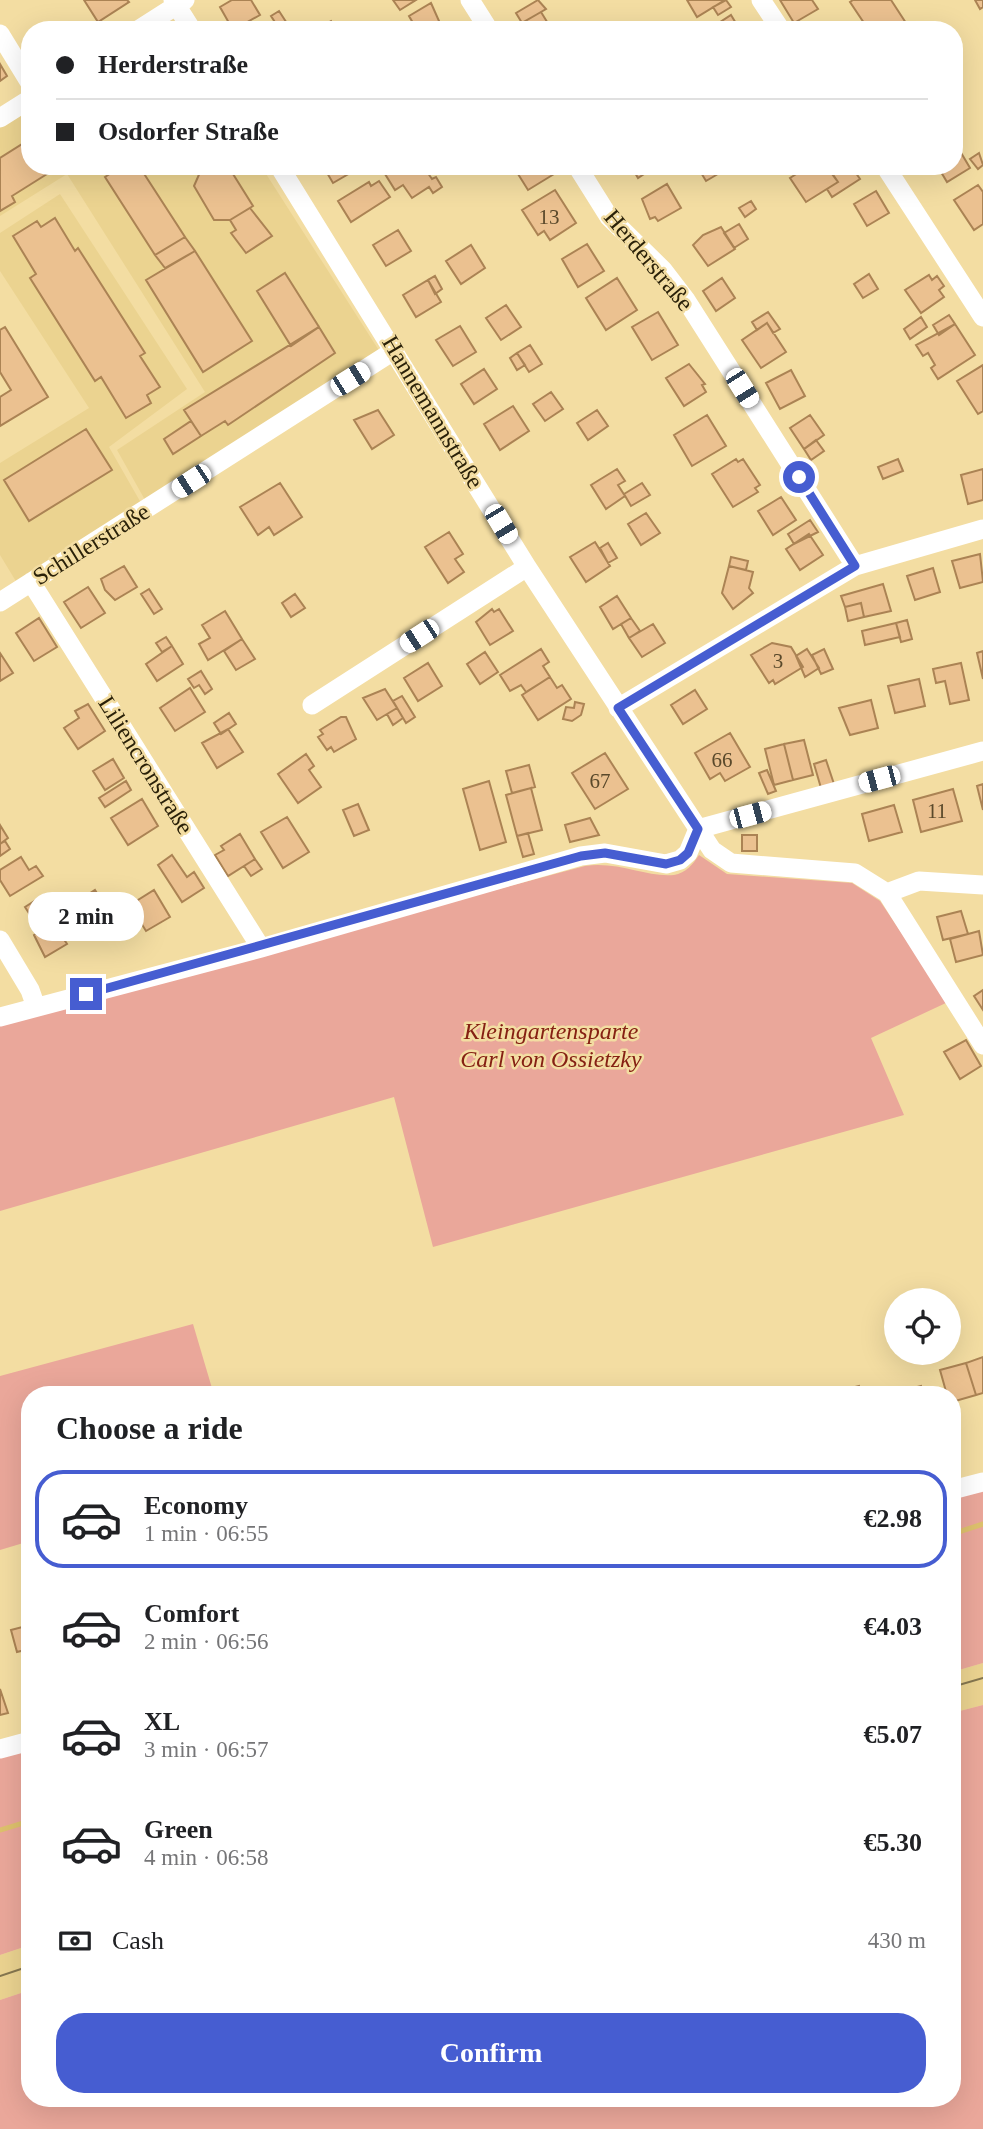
<!DOCTYPE html>
<meta charset="utf-8">
<style>
body{margin:0;font-family:"Times New Roman",serif;background:#f2f2f2;color:#202124;height:100vh;display:flex;flex-direction:column;font-size:26px;white-space:nowrap}
*{box-sizing:border-box;margin:0}
p{font-size:23px;color:#757577}
.icon{flex:none;width:38px;height:38px;fill:none;stroke:currentColor;stroke-width:2;stroke-linecap:round;stroke-linejoin:round}
.map{position:relative;flex:1;overflow:hidden}
.sheet{position:absolute;left:21px;top:1386px;width:940px;height:721px;display:flex;flex-direction:column;background:#fff;border-radius:28px;box-shadow:0 7px 28px #0002}
.sheet>*{flex:none}
.banner{position:absolute;left:21px;top:21px;width:942px;height:154px;border-radius:28px;box-shadow:0 7px 28px #0002;display:grid;align-content:center;height:154px;padding:0 35px;background:#fff}
.buttons{position:absolute;left:884px;top:1288px;display:grid;gap:14px}
.buttons a{display:grid;place-items:center;width:77px;height:77px;border-radius:50%;background:#fff;box-shadow:0 7px 28px #0002;font-size:35px}
.end{position:absolute;width:32px;height:32px;margin:-16px;border:9px solid #465dd1;background:#fff;box-shadow:0 0 0 4px #fff}
.from{border-radius:50%}
.bubble{position:absolute;height:49px;border-radius:24px;background:#fff;box-shadow:0 7px 28px #0002;font-size:23px;font-weight:800;line-height:49px;text-align:center}
.car{position:absolute;width:21px;height:42px;margin:-21px -10px;border-radius:9px;box-shadow:0 0 5px 2px #0007;background:linear-gradient(#fff 24%,#345 0 40%,#fff 0 76%,#345 0 86%,#fff 0)}
.banner b{display:flex;align-items:center;gap:24px;height:66px;font-size:26px}
.banner b+b{border-top:2px solid #e0e0e0}
.banner i{width:18px;height:18px;background:#202124}
ul{padding:0;list-style:none}
li{display:flex;align-items:center;gap:21px;height:98px;margin:0 14px 10px;padding:0 21px;border:4px solid transparent;border-radius:28px}
li div{flex:1}
li b{display:block;font-size:26px}
li em{font-style:normal;font-weight:800}
li.selected{border-color:#465dd1}
li>.icon{width:63px;height:63px;stroke-width:1.5}
h2{padding:0 35px;font-size:32px;line-height:84px}
.pay{display:flex;align-items:center;gap:18px;height:77px;padding:0 35px;font-size:26px}
.pay p{margin-inline-start:auto}
.action{display:flex;gap:14px;margin-top:auto;padding:14px 35px}
.action a{flex:1;height:80px;border-radius:28px;background:#465dd1;color:#fff;font-size:28px;font-weight:800;line-height:80px;text-align:center}
.map>svg:first-child{display:block}
</style>
<div class="map">
<svg width="983" height="2129" viewBox="0 0 983 2129">
<rect width="100%" height="100%" fill="#f3dda2"/>
<path fill="#ebd390" d="M30,109V166H261L380,352L145,500L117,450L205,392L67,174L0,216V127Z
M60,194L187,389L109,447L141,503L17,583L0,555V463L89,408L0,271V233Z
M983,1663V1705L952,1713V1672Z
M30,1945V1990L0,2000V1955Z"/>
<path fill="#eaa79a" d="M699,855L727,874L852,883L880,901L948,1002L871,1038L904,1115L433,1247L394,1097L0,1211V1022L585,866C619,861 648,878 674,875C686,873 693,864 699,855Z
M193,1324L214,1395H30V1541L0,1550V1376Z
M983,1490V1663L952,1672V1498Z
M983,1705V2129H0V2000L30,1990V2098H952V1713Z
M30,1748V1945L0,1955V1756Z"/>
<g fill="none" stroke-linecap="round" stroke-linejoin="round">
<path stroke="#dec16d" stroke-width="5" d="M952,1534L983,1524
M0,1830L30,1821"/>
</g>
<path fill="#ebc190" stroke="#ab8354" stroke-width="2" d="M84,0H127L129,2L98,22Z
M232,0H251L260,15L233,30L220,7Z
M393,0H416L400,10Z
M538,0L546,9L522,23L516,13Z
M687,0H725L697,17Z
M726,0L731,7L718,15L713,7Z
M780,0H812L818,9L794,23Z
M853,0H891L906,23L897,30H865L866,26L850,2Z
M975,0H983V7L980,9Z
M431,3L443,30H406L405,28L413,23L409,16Z
M279,11L290,28L287,30H280L271,16Z
M541,12L552,30H520L524,27L522,23Z
M731,15L740,30H708Z
M331,21L336,30H315Z
M0,64L7,76L0,81Z
M27,141L30,146V166H42L47,174L12,196L15,202L0,211V158Z
M960,151L970,168L947,182L938,167L954,166V155Z
M979,153L983,165L978,169L970,159Z
M122,166H139L185,237L155,255L105,177Z
M207,166H228L253,206L230,220H214L194,186L201,170Z
M323,166H356L357,169L333,183Z
M423,166L432,179L436,177L442,187L433,193L429,187L412,198L403,185L395,190L385,174L397,166Z
M513,166H556L559,171L528,190Z
M631,166H656L638,178Z
M697,166H720L723,171L706,181Z
M809,166H827L838,182L806,202L790,178Z
M844,166H851L860,179L832,197L827,189L838,182L832,174Z
M379,181L390,197L351,222L338,201L369,182L371,186Z
M667,184L681,208L658,221L655,217L650,219L642,199Z
M978,185L983,192V224L974,230L954,200Z
M555,190L576,223L550,240L544,231L538,235L522,210Z
M876,191L889,213L867,226L854,204Z
M751,201L756,209L745,217L739,208Z
M250,208L272,236L246,253L231,233L236,230L230,220Z
M55,218L75,251L78,248L145,353L140,356L160,387L147,395L151,403L126,418L101,377L95,381L30,278L36,274L13,236L37,221L41,227Z
M739,224L748,239L734,248L724,233Z
M721,227L735,249L708,266L693,245L703,235Z
M398,230L411,251L386,266L373,245Z
M185,237L195,251L165,268L155,255Z
M587,244L604,271L578,287L562,259Z
M471,245L485,268L461,284L446,261Z
M195,251L252,341L203,372L146,280Z
M285,273L319,327L291,346L257,291Z
M869,274L878,289L863,298L854,284Z
M929,275L932,280L937,276L944,286L939,290L944,297L921,313L905,290Z
M435,276L442,289L435,294L428,280Z
M617,278L637,310L606,330L586,298Z
M722,278L735,298L716,311L703,291Z
M428,280L441,302L416,317L403,295Z
M506,305L521,327L501,340L486,318Z
M658,312L678,345L652,360L632,327Z
M768,312L780,329L773,333L767,323L757,330L752,322Z
M949,315L955,324L939,335L933,325Z
M921,317L927,327L910,339L904,329Z
M767,323L786,352L761,368L742,340Z
M955,324L975,355L938,379L931,368L935,365L928,353L923,356L916,345Z
M460,326L476,352L453,366L436,340Z
M5,327L48,397L0,426V397L11,390L0,372V330Z
M319,327L335,353L228,425L225,421L201,436L184,410Z
M530,345L542,364L529,372L517,353Z
M517,353L525,365L517,370L510,358Z
M689,364L705,384L702,385L706,392L684,406L666,378Z
M983,365V411L978,414L957,381Z
M484,369L497,389L474,404L461,384Z
M791,370L805,396L780,409L766,383Z
M551,392L563,409L545,421L533,404Z
M513,406L529,431L500,450L484,424Z
M378,410L394,435L372,449L354,420Z
M597,410L608,426L588,440L577,423Z
M707,415L726,446L692,466L674,435Z
M810,415L824,435L804,449L790,428Z
M191,421L201,436L173,454L164,439Z
M86,429L112,470L29,521L4,480Z
M816,440L824,451L811,460L804,449Z
M736,459L738,462L743,459L760,485L755,488L758,492L733,507L712,474Z
M898,459L903,471L883,479L878,467Z
M617,469L625,481L618,485L625,496L606,509L591,485Z
M983,469V500L968,504L961,475Z
M280,483L302,517L274,535L269,527L258,535L240,507Z
M642,483L650,495L631,506L624,494Z
M781,497L796,520L773,535L758,511Z
M646,513L660,533L641,545L628,524Z
M810,520L818,532L794,544L788,534Z
M449,532L463,554L455,559L464,572L448,583L425,547Z
M809,534L823,555L800,570L786,549Z
M595,542L610,566L586,582L570,557Z
M608,543L617,558L608,563L600,548Z
M980,554L983,582L960,588L952,561Z
M731,557L748,561L746,570L729,566Z
M124,566L137,587L115,600L105,590L101,579Z
M729,566L753,572L749,588L753,593L733,609L722,593Z
M933,568L940,592L915,600L907,576Z
M883,584L891,611L864,617L861,603L845,607L841,596Z
M88,587L105,613L81,628L64,602Z
M149,589L162,609L154,614L141,594Z
M295,594L305,608L291,617L282,603Z
M617,596L631,618L613,629L600,607Z
M861,603L864,617L848,621L845,607Z
M492,609L494,612L499,609L513,631L490,645L476,622Z
M225,611L242,639L208,660L199,644L210,638L202,625Z
M39,618L57,647L34,661L16,633Z
M631,618L640,631L629,638L621,624Z
M907,620L912,639L901,642L896,623Z
M896,623L900,637L865,645L862,631Z
M653,624L665,643L642,657L629,638Z
M166,637L172,646L162,652L156,643Z
M242,639L255,659L236,670L224,651Z
M772,643L791,647L803,667L775,684L773,680L769,683L751,655Z
M172,646L183,664L157,681L146,664Z
M541,649L549,662L543,666L550,677L526,692L521,685L510,691L500,675Z
M807,649L819,668L805,677L796,656Z
M824,649L833,669L821,674L812,655Z
M983,651V679L977,653Z
M485,652L498,672L480,684L467,664Z
M0,653L13,673L0,681Z
M428,663L442,686L418,701L404,678Z
M961,663L969,700L950,704L945,681L936,683L933,669Z
M201,671L212,689L205,694L199,685L194,688L188,679Z
M550,677L557,688L562,685L571,699L538,720L522,695Z
M919,679L925,706L895,713L888,686Z
M190,688L205,712L175,731L160,708Z
M385,689L397,708L377,720L363,698Z
M695,690L707,709L683,724L671,705Z
M402,696L415,717L406,723L393,701Z
M871,700L878,728L850,735L839,708Z
M575,702L584,704L581,715L572,721L563,719L566,707L574,708Z
M88,704L105,731L78,749L64,728L79,718L75,711Z
M397,708L403,718L393,725L387,714Z
M229,713L236,724L221,734L214,723Z
M341,717H346L356,739L334,752L331,747L327,750L318,737L323,734L320,730Z
M228,729L243,752L217,768L202,743Z
M730,733L750,767L725,781L720,773L710,779L695,753Z
M804,740L813,775L793,780L784,744Z
M784,744L793,780L774,785L765,749Z
M605,753L628,789L595,809L572,773Z
M306,754L314,766L309,770L321,787L298,803L278,774Z
M113,759L124,778L105,790L93,771Z
M826,760L834,784L821,788L814,764Z
M529,765L535,787L512,793L506,771Z
M767,770L776,791L768,794L759,773Z
M126,781L131,790L105,807L99,798Z
M489,781L506,842L480,850L463,789Z
M983,784V810L977,786Z
M531,788L542,830L517,836L506,795Z
M953,789L962,821L921,832L913,800Z
M142,799L158,826L128,845L111,818Z
M358,804L369,830L354,836L343,810Z
M894,805L902,832L869,841L862,814Z
M287,817L309,852L283,868L261,832Z
M590,818L599,835L570,842L565,825Z
M0,825L8,838L0,844Z
M528,833L534,854L523,857L517,836Z
M240,834L255,859L228,876L215,855L224,850L221,846Z
M742,835H757V851H742Z
M5,841L10,849L0,856V844Z
M172,855L187,877L194,872L204,888L182,902L158,865Z
M21,857L29,870L36,866L43,876L10,896L0,880V870Z
M255,859L262,869L251,876L244,866Z
M95,890L113,918L90,933L72,905Z
M154,890L170,917L146,931L130,905Z
M44,895L48,902L53,899L57,907L34,921L25,907Z
M961,911L968,934L943,940L937,917Z
M49,925L52,929L56,927L67,944L45,957L34,935Z
M979,931L983,955L956,962L950,939Z
M983,990V1010L974,996Z
M966,1040L981,1066L960,1079L944,1052Z
M983,1357V1393L976,1395L966,1363Z
M966,1363L976,1395L952,1402V1395H947L940,1370Z
M859,1386L861,1395H833L832,1393Z
M921,1386L923,1395H887Z
M30,1625V1661L28,1662L25,1650L17,1652L11,1630Z
M0,1689L8,1713L0,1715Z"/>
<g fill="none" stroke-linecap="round" stroke-linejoin="round">
<path stroke="#fff" stroke-width="19" d="M173,0L192,30
M470,0L489,30
M761,0L781,30
M138,30L185,0
M0,34L30,83
M0,118L30,99
M279,166L527,567L712,850L731,863L855,873L887,893L983,1045
M577,166L609,217L663,270L686,300L855,566
M885,166L983,317
M31,582L261,948
M0,602L395,350
M312,705L527,567
M618,708L855,566L983,529
M698,829L983,751
M887,893L919,881L983,885
M0,940L30,990L36,1007
M0,1017L261,948L581,856L605,853L666,864L680,860L688,853L698,829
M952,1490L983,1482
M0,1749L30,1741"/>
<path stroke="#85764f" stroke-width="2" d="M952,1687L983,1678
M0,1976L30,1966"/>
</g>
<g fill="none" stroke-linecap="round" stroke-linejoin="round">
<path stroke="#465dd1" stroke-width="9" d="M86,994L581,856L605,853L666,864L680,860L688,853L698,829L618,708L855,566L799,477"/>
</g>
<g text-anchor="middle" stroke-width="5" stroke-linejoin="round" paint-order="stroke">
<g font-size="21" fill="#5a492b">
<text x="549" y="224">13</text>
<text x="778" y="668">3</text>
<text x="722" y="767">66</text>
<text x="600" y="788">67</text>
<text x="937" y="818">11</text>
</g>
<g font-size="24" fill="#2a2109" stroke="#f3dda2">
<text transform="translate(649 260) rotate(50)" y="8">Herderstraße</text>
<text transform="translate(433 412) rotate(59)" y="8">Hannemannstraße</text>
<text transform="translate(91 544) rotate(-32)" y="8">Schillerstraße</text>
<text transform="translate(146 765) rotate(58)" y="8">Liliencronstraße</text>
</g>
<g font-size="24" font-style="italic" fill="#852013" stroke="#f3dda2">
<text x="551" y="1039">Kleingartensparte<tspan x="551" dy="28">Carl von Ossietzky</tspan></text>
</g>
</g>
</svg>
<div class="buttons">
<a><svg class="icon" aria-label="locate" viewBox="0 0 24 24"><circle cx="12" cy="12" r="6"/><path d="M12 2v4M12 18v4M2 12h4M18 12h4"/></svg></a>
</div>
<i class="end from" style="left:799px;top:477px"></i>
<i class="end" style="left:86px;top:994px"></i>
<div class="bubble" style="left:28px;top:892px;width:116px">2 min</div>
<i class="car" style="left:350px;top:379px;rotate:58deg"></i>
<i class="car" style="left:742px;top:388px;rotate:148deg"></i>
<i class="car" style="left:191px;top:481px;rotate:237deg"></i>
<i class="car" style="left:501px;top:524px;rotate:149deg"></i>
<i class="car" style="left:419px;top:636px;rotate:237deg"></i>
<i class="car" style="left:879px;top:779px;rotate:255deg"></i>
<i class="car" style="left:750px;top:815px;rotate:75deg"></i>
<div class="banner">
<b><i class="from"></i>Herderstraße</b>
<b><i></i>Osdorfer Straße</b>
</div>
<section class="sheet">
<h2>Choose a ride</h2>
<ul>
<li class="selected"><svg class="icon" aria-label="car" viewBox="0 0 24 24"><path d="M5 17H2v-5l4-1 3-4h7l3 4 3 1v5h-3M9 17h6M6 11h13"/><circle cx="7" cy="17" r="2"/><circle cx="17" cy="17" r="2"/></svg><div><b>Economy</b><p>1 min · 06:55</p></div><em>€2.98</em></li>
<li><svg class="icon" aria-label="car" viewBox="0 0 24 24"><path d="M5 17H2v-5l4-1 3-4h7l3 4 3 1v5h-3M9 17h6M6 11h13"/><circle cx="7" cy="17" r="2"/><circle cx="17" cy="17" r="2"/></svg><div><b>Comfort</b><p>2 min · 06:56</p></div><em>€4.03</em></li>
<li><svg class="icon" aria-label="car" viewBox="0 0 24 24"><path d="M5 17H2v-5l4-1 3-4h7l3 4 3 1v5h-3M9 17h6M6 11h13"/><circle cx="7" cy="17" r="2"/><circle cx="17" cy="17" r="2"/></svg><div><b>XL</b><p>3 min · 06:57</p></div><em>€5.07</em></li>
<li><svg class="icon" aria-label="car" viewBox="0 0 24 24"><path d="M5 17H2v-5l4-1 3-4h7l3 4 3 1v5h-3M9 17h6M6 11h13"/><circle cx="7" cy="17" r="2"/><circle cx="17" cy="17" r="2"/></svg><div><b>Green</b><p>4 min · 06:58</p></div><em>€5.30</em></li>
</ul>
<div class="pay"><svg class="icon" aria-label="cash" viewBox="0 0 24 24"><path d="M3 7h18v10H3z"/><circle cx="12" cy="12" r="2"/></svg>Cash<p>430 m</p></div>
<div class="action"><a>Confirm</a></div>
</section>
</div>
